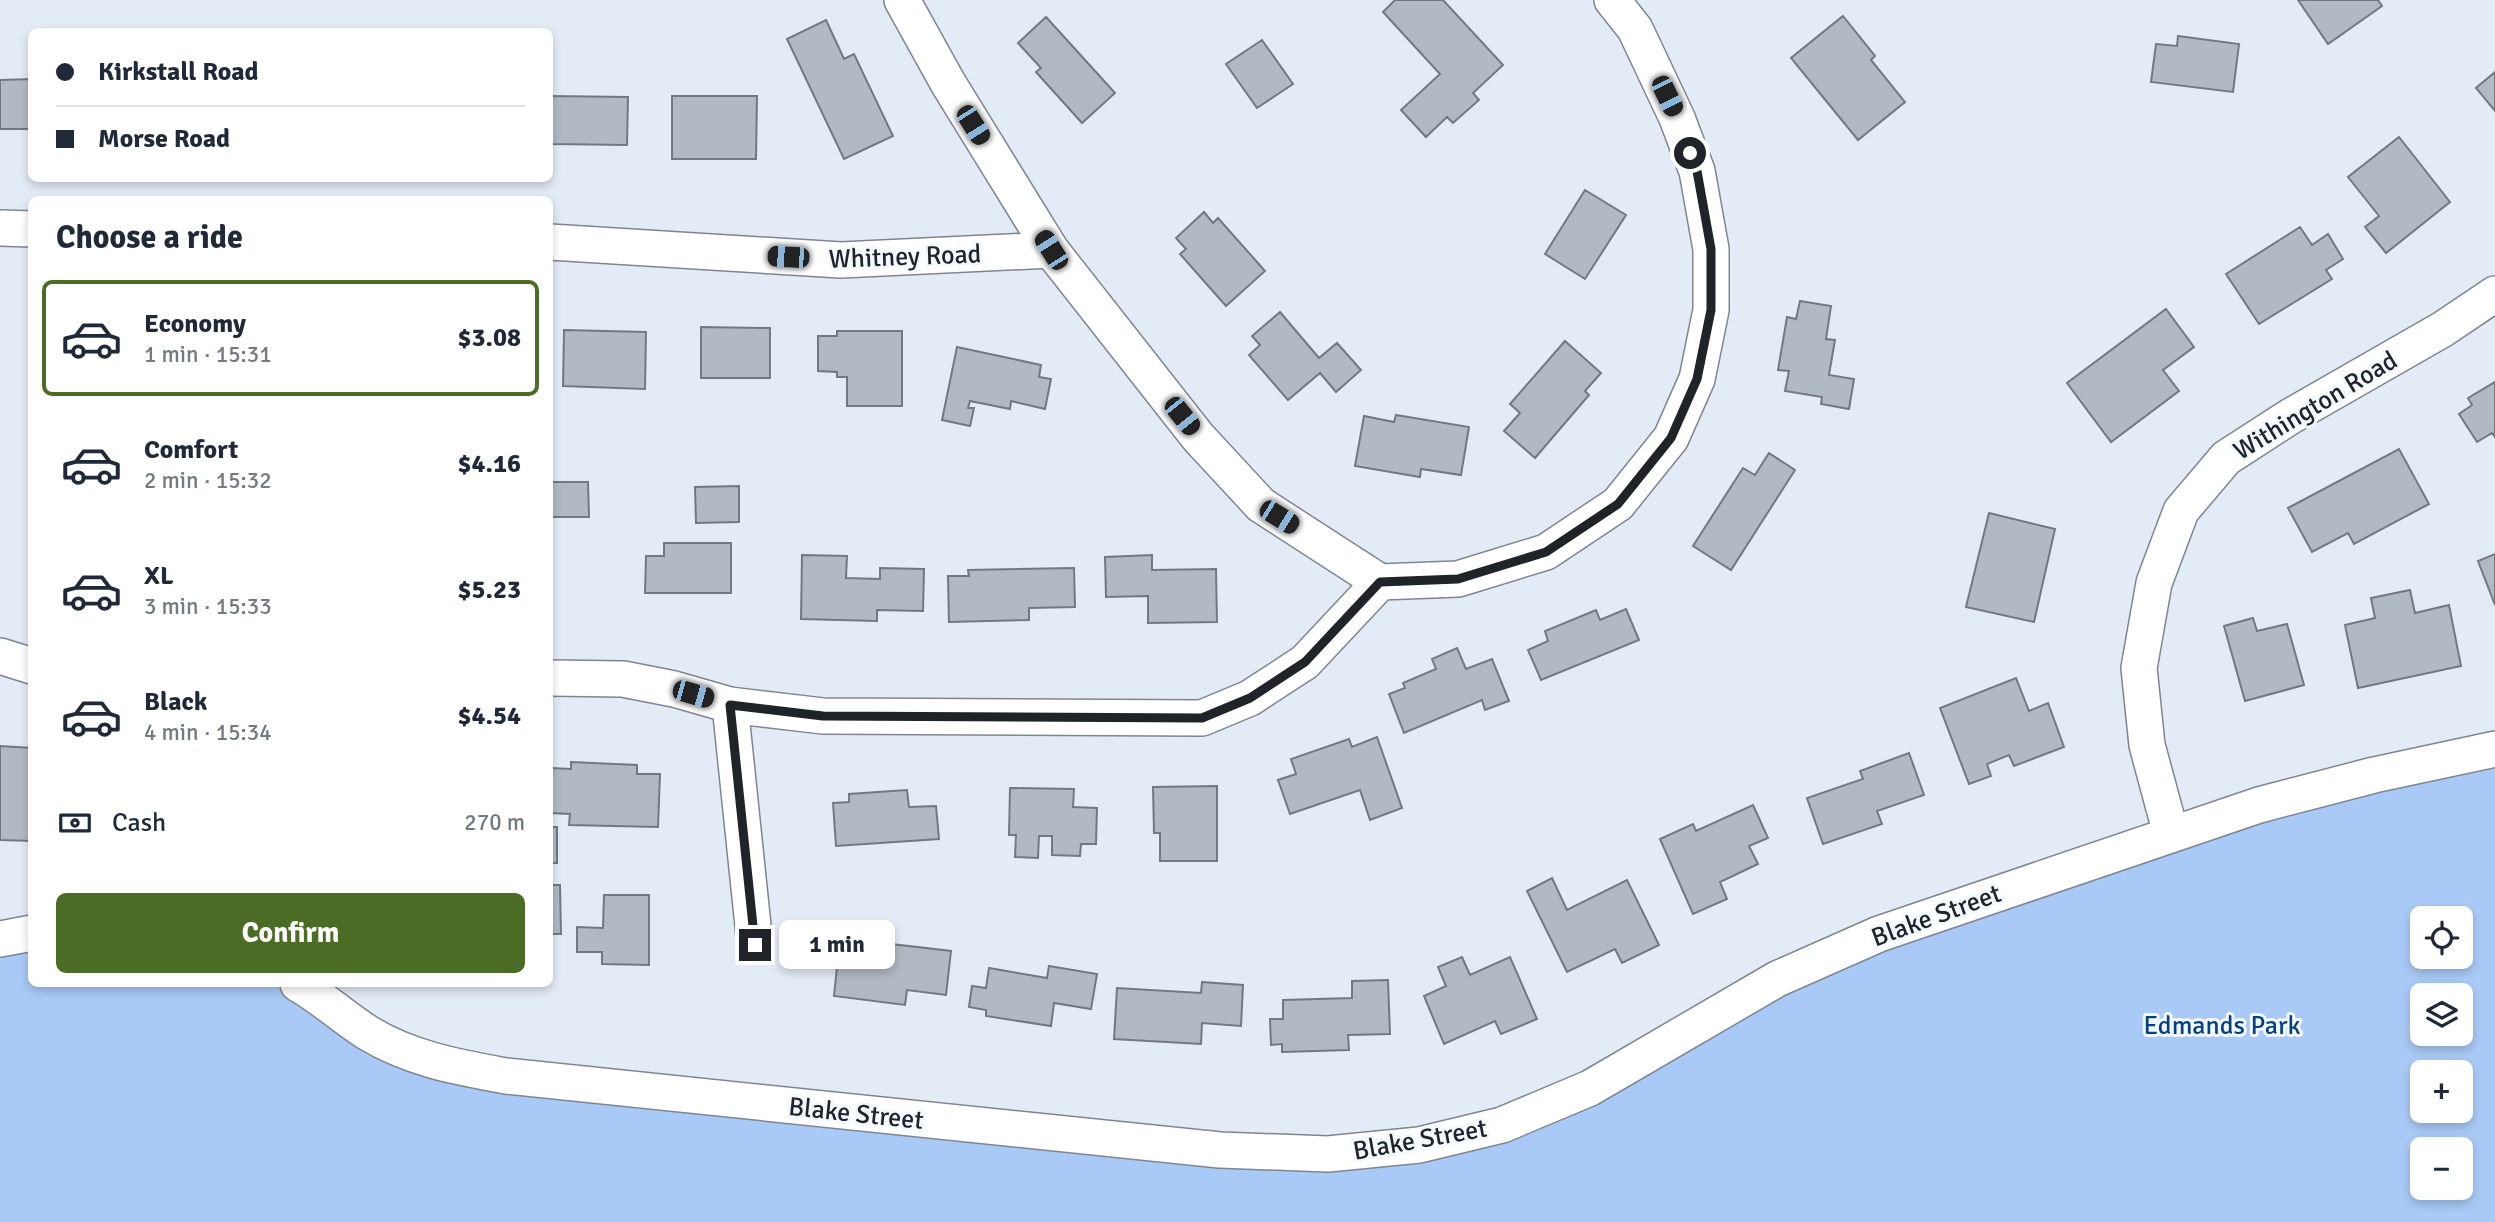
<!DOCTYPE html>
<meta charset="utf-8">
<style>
body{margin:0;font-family:Signika,sans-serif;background:#f2f2f3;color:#1f2937;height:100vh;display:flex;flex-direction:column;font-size:26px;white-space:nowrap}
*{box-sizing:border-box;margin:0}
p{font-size:23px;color:#747a83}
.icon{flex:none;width:38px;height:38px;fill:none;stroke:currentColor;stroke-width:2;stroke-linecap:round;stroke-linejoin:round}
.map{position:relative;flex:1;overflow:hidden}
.drawer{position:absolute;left:28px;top:196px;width:525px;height:791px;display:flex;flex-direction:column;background:#fff;border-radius:10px;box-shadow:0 4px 10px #0003}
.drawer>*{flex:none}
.banner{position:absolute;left:28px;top:28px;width:525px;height:154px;border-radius:10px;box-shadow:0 4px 10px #0003;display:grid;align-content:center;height:154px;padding:0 28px;background:#fff}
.buttons{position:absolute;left:2410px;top:906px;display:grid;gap:14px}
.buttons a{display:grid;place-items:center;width:63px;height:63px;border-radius:10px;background:#fff;box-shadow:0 4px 10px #0003;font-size:35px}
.end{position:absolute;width:32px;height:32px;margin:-16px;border:9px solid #202327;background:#fff;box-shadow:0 0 0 4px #fff}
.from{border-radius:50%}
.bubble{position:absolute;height:49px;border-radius:10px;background:#fff;box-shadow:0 4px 10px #0003;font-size:23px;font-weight:800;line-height:49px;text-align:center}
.car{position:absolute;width:21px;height:42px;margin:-21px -10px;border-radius:9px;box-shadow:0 0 5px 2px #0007;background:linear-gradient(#222 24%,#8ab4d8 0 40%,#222 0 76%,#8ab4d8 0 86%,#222 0)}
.banner b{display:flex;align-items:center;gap:24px;height:66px;font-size:26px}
.banner b+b{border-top:2px solid #e0e1e3}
.banner i{width:18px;height:18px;background:#1f2937}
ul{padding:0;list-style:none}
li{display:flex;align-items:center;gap:21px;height:116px;margin:0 14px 10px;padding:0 14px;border:4px solid transparent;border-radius:10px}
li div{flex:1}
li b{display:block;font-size:26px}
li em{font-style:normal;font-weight:800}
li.selected{border-color:#4a6c24}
li>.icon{width:63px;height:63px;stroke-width:1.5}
h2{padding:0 28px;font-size:32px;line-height:84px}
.pay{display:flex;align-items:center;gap:18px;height:77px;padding:0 28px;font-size:26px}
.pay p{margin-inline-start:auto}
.primary-button{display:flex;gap:14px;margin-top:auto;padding:14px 28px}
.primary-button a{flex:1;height:80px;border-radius:10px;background:#4a6c24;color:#fff;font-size:28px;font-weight:800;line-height:80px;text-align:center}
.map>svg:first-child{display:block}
</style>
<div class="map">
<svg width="2495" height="1222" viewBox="0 0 2495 1222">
<rect width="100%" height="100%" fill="#e3ebf7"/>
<path fill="#a9caf6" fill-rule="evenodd" d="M2495,749V1222H0V939L31,933L32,984H298L400,1050L1220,1150L1502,1125L1879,934ZM2422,919H2460V957H2422ZM2422,996H2460V1034H2422ZM2422,1073H2460V1111H2422ZM2422,1150H2460V1188H2422Z"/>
<path fill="#b1b9c4" stroke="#727983" stroke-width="2" d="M1395,0H1443L1503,65L1473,93L1479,100L1453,123L1447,117L1426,137L1401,110L1440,74L1383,12Z
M2298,0H2378L2382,6L2328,44Z
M1843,16L1875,56L1871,60L1905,102L1858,140L1791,58Z
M1046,17L1115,93L1082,123L1036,72L1041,68L1018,43Z
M826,20L844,59L854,54L893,136L844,159L787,39Z
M2178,36L2239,44L2233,92L2151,82L2156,44L2177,46Z
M1262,40L1293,84L1257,108L1226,64Z
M2495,72V111L2476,88Z
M32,79V129H0V80Z
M550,96L628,97L627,145L550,144Z
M672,96H757L756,159H672Z
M2399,137L2450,202L2386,253L2365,227L2379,216L2348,177Z
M1585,190L1626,215L1585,279L1545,254Z
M1204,212L1213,223L1218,218L1265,271L1226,306L1180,254L1186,249L1176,238Z
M2300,227L2312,245L2328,234L2343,259L2326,270L2332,279L2259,324L2226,274Z
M1800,301L1831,306L1826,339L1835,340L1829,375L1854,379L1849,409L1821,404L1822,397L1785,391L1789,371L1778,370L1787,317L1796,319Z
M2166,309L2194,347L2163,370L2179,391L2111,442L2067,383Z
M1280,312L1319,358L1337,343L1361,370L1336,392L1320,373L1288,400L1249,355L1260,345L1252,336Z
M701,327L770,328V378H701Z
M564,330L646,332L645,389L563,386Z
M837,331H902V406H847V377H837V372L818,371V336H837Z
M1565,341L1601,373L1585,391L1589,395L1535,458L1504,431L1520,413L1510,404Z
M957,347L1041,365L1039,377L1051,379L1045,409L1011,401L1010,409L970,401L968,408H974L970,426L942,420Z
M2495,382V437L2492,433L2477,442L2459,414L2472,405L2468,398Z
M1396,415L1469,427L1461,475L1421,469L1420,477L1355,466L1364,416L1394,422Z
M2399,449L2429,504L2354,544L2348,533L2312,552L2288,508Z
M1769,453L1795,470L1731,570L1693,546L1743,468L1755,475Z
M551,482H588L589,517H551Z
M739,486V522L696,523L695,487Z
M1989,513L2055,529L2034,622L1966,607Z
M664,543H731V593H645L646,556H664Z
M2495,554V605L2478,561Z
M802,555L847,556L846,578L880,579V568L924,569L923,611L877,610V621L801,619Z
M1152,555V570L1216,569L1217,622L1148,623V596L1106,597L1105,557Z
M1074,568L1075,607L1029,608V620L949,622L948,576H969L968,570Z
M2410,590L2415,613L2449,605L2461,666L2358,688L2345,625L2375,618L2371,598Z
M1626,609L1639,640L1541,680L1528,650L1548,641L1545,631L1596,610L1600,620Z
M2253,618L2257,631L2287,624L2304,685L2245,701L2224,626Z
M1457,648L1466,669L1492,659L1509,701L1485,710L1482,700L1404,733L1389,694L1405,688L1403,683L1436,669L1432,659Z
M2016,678L2029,711L2048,703L2064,747L2014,766L2009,755L1987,764L1991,776L1969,784L1940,708Z
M1377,737L1402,808L1370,820L1360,790L1290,814L1278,780L1296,774L1291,759L1349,739L1352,747Z
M0,746L32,748V841L0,840Z
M1909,753L1924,795L1877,811L1882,824L1823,844L1807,798L1863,779L1860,771Z
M571,762L637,765V774H660L658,827L569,825L570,814L550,813L552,768L571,769Z
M1217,786V861H1160V833H1154L1153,787Z
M1010,788L1074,789L1073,807L1097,808L1096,844H1081L1080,856L1052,855V836H1039L1038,858L1015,857L1016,835H1009Z
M907,790L909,807L936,806L939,839L836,846L833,803L849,802V794Z
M1753,805L1768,838L1749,846L1758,864L1720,882L1727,899L1693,914L1660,839L1693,824L1696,831Z
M550,827H557V863H550Z
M1552,878L1567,910L1627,880L1659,945L1622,963L1615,949L1567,972L1527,891Z
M550,885H560L561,934H550Z
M604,895H649V965L602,964V952H577V927L603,928Z
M840,938L951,951L946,995L907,990L905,1005L834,996Z
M1462,957L1470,975L1510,957L1537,1019L1501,1034L1495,1021L1444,1044L1424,996L1446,986L1438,967Z
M1049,966L1097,974L1091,1009L1054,1003L1051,1026L986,1016V1010L969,1007L972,986L986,988L989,968L1047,978Z
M1388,980L1390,1034L1348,1035L1349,1050L1282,1052V1044L1271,1045L1270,1019H1283V1000L1352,998V981Z
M1202,982L1243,985L1241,1026L1202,1023L1201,1044L1114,1039L1117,988L1201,993Z"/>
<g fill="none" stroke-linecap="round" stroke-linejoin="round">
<defs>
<path id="minor" d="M902,0L948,83L1051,250L1198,437L1261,505L1380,582
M0,228L32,229
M550,242L841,260L1051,250
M0,656L32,666
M550,678L623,679L674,689L730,705L823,716L1202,718L1250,698L1305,662L1380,582L1458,579L1546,552L1618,504L1671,438L1697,379L1711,310V249L1697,171L1677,118L1635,29L1612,0
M730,705L755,945
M2171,834L2147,745L2139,668L2154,583L2181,511L2226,458L2291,416L2443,329L2495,294
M0,939L32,933
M298,984C323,998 344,1018 368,1033C411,1059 457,1067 506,1076L1220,1150L1328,1154L1419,1145L1502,1125L1590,1088L1777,979L1879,934L2259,805L2374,775L2495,749"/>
</defs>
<use href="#minor" stroke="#7f8691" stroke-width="38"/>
<use href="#minor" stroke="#fff" stroke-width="35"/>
</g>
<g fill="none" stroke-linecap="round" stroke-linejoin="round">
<path stroke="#202327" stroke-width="9" d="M755,945L730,705L823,716L1202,718L1250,698L1305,662L1380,582L1458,579L1546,552L1618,504L1671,438L1697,379L1711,310V249L1697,171L1690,153"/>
</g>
<g text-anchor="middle" stroke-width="6" stroke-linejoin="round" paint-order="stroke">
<g font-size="26" fill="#202327" stroke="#f3f8ff">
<text transform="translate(905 256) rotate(-2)" y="9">Whitney Road</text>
<text transform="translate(2315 405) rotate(-31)" y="9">Withington Road</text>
<text transform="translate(1936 915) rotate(-20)" y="9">Blake Street</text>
<text transform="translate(856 1113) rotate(6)" y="9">Blake Street</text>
<text transform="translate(1420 1139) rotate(-10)" y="9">Blake Street</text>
</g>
<g font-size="26" fill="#034084" stroke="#f3f8ff">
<text x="2222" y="1034">Edmands Park</text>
</g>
</g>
</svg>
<div class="buttons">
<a><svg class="icon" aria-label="locate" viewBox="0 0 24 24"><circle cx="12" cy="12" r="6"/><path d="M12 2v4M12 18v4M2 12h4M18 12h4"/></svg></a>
<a><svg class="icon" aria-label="layers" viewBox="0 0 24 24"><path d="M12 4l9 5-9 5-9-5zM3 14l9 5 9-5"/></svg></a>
<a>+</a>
<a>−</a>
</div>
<i class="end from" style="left:1690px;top:153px"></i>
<i class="end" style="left:755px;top:945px"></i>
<div class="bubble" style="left:779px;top:920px;width:116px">1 min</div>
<i class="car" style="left:1667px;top:96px;rotate:154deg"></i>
<i class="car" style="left:973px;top:125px;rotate:148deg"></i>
<i class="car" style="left:1051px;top:250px;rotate:328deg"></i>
<i class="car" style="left:788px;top:257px;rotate:273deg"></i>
<i class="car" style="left:1182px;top:416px;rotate:141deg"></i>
<i class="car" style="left:1279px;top:517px;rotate:122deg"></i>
<i class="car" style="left:693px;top:694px;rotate:106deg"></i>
<div class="banner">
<b><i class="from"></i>Kirkstall Road</b>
<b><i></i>Morse Road</b>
</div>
<section class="drawer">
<h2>Choose a ride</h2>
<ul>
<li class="selected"><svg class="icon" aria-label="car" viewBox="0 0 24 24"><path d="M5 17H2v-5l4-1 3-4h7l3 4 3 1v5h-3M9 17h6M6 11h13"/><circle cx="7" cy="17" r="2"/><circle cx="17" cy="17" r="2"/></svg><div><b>Economy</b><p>1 min · 15:31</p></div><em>$3.08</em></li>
<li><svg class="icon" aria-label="car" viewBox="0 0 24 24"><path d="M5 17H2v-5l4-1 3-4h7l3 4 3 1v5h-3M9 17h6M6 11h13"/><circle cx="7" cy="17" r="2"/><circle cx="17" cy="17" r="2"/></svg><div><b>Comfort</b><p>2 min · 15:32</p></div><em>$4.16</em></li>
<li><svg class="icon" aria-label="car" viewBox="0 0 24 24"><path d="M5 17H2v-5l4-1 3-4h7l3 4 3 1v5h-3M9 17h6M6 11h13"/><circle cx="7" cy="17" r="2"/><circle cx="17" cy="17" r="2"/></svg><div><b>XL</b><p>3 min · 15:33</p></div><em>$5.23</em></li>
<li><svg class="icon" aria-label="car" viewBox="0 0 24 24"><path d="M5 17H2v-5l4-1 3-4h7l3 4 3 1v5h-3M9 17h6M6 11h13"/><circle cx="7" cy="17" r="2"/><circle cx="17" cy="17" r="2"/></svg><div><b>Black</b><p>4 min · 15:34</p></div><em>$4.54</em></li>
</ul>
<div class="pay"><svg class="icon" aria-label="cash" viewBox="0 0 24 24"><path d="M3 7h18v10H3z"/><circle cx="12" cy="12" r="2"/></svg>Cash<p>270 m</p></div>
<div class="primary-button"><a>Confirm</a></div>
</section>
</div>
